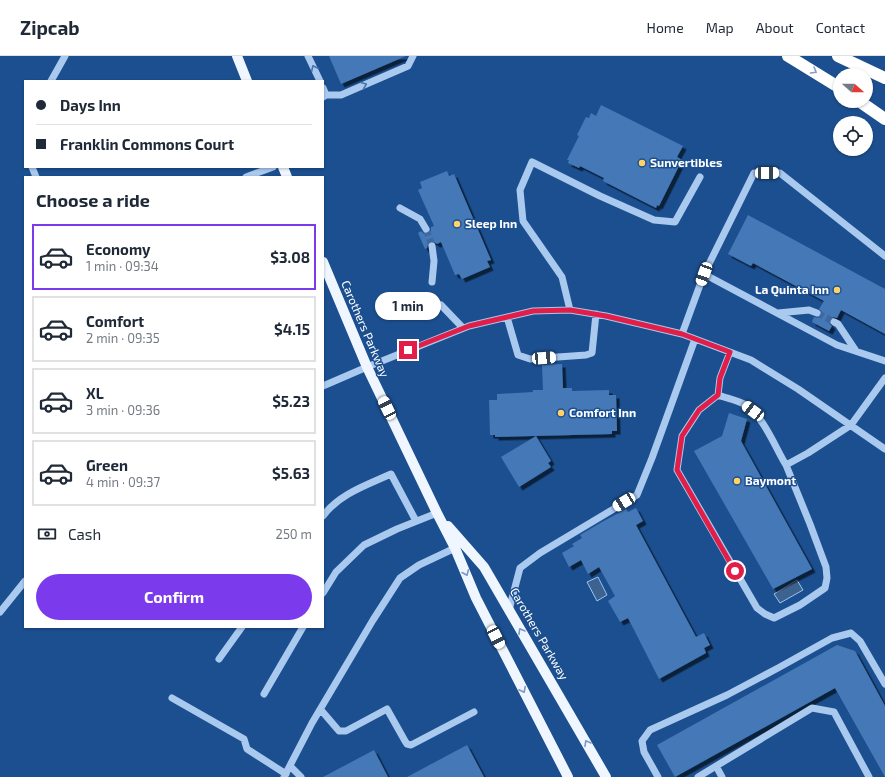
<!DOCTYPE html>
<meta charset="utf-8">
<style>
body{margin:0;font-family:"Exo 2",sans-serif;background:#f2f2f3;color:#1f2937;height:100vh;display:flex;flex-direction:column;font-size:15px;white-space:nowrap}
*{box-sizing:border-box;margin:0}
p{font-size:13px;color:#747a83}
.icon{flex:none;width:22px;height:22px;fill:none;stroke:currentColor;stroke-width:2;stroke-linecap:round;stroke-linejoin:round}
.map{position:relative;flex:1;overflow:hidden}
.side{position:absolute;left:24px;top:120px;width:300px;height:452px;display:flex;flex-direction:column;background:#fff;border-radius:0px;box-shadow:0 1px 3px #0004}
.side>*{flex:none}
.banner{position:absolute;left:24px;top:24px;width:300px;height:88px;border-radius:0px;box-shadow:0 1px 3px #0004;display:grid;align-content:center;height:88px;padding:0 12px;background:#fff}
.needle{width:26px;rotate:111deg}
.fabs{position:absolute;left:833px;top:12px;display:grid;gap:8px}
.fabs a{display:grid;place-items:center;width:40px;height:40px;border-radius:50%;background:#fff;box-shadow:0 1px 3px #0004;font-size:20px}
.end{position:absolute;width:18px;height:18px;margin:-9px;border:5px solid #e11d48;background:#fff;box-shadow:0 0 0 2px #fff}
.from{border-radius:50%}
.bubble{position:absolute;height:28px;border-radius:14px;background:#fff;box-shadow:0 1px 3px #0004;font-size:13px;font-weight:700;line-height:28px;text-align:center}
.car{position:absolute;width:12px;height:24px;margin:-12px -6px;border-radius:5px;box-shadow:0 0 3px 1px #0007;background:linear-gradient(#fff 24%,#345 0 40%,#fff 0 76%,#345 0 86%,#fff 0)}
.banner b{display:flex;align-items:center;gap:14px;height:38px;font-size:15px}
.banner b+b{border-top:1px solid #e0e1e3}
.banner i{width:10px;height:10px;background:#1f2937}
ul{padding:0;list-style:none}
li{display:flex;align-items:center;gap:12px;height:66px;margin:0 8px 6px;padding:0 4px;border:2px solid #e0e1e3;border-radius:0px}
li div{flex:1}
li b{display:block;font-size:15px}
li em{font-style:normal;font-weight:700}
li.on{border-color:#7c3aed}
li>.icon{width:36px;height:36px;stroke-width:1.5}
h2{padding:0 12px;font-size:18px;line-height:48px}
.pay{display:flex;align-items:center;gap:10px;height:44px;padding:0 12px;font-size:15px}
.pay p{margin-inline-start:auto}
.primary-button{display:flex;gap:8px;margin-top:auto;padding:8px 12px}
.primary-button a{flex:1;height:46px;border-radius:24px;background:#7c3aed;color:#fff;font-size:16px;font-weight:700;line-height:46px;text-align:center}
header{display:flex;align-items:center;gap:24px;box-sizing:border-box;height:56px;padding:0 20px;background:#fff;border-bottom:1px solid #e0e1e3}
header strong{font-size:19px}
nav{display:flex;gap:22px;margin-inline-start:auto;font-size:14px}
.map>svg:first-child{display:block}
</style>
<header>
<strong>Zipcab</strong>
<nav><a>Home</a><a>Map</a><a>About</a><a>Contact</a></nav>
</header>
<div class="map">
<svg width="885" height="721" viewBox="0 0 885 721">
<defs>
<filter id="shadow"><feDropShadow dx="3.5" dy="3.5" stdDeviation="0" flood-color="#0009"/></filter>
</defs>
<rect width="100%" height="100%" fill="#1b4f8f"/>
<path fill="#3c6290" stroke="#9cc4f0" d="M598,521L607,539L597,545L587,526Z
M797,524L803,534L780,547L774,538Z"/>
<path fill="#4478b7" filter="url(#shadow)" d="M329,0H406L341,28Z
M601,49L683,90L677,101L682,104L659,150L657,149L656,152L603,125L604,122L580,110L579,112L568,107L569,104H567L579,80L577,79L586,61L589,62L591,57L596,60Z
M447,115L449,120L454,118L491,204L487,205L490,211L462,223L459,218L455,219L441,186L437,188L434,186L431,185L428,188L427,192L425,193L418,177L421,175L424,178L428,177L431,175V171L434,170L418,134L422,132L420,126Z
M748,159L885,233V278L841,254L837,262L833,261L830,263L829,267L832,270L829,275L812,266L814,261L818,262L822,259V256L819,253L824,245L753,207L751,210L728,198Z
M562,308L563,332H572V335L609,334V339H616L617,375H612V378L495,381V379H490L489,344H497V338L533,336V334H543L542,309Z
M729,357L747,363L741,385L812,513L773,533L694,395L722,380Z
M536,380L551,405L548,407L551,411L519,431L501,401Z
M636,452L643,465L636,469L696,581L704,577L710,589L704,592L706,597L659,623L628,562L620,566L608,545L615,540L599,511L588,518L581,504L569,511L562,497L574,490L572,488L582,482L580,479L602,466L626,453L628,456Z
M837,589L855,595L885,650V721L835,632L675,721L657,689Z
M467,689L484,721H407Z
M374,694L388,721H323Z"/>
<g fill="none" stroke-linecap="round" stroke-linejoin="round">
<path stroke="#3d69a0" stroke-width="7" stroke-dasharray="7 3.5" stroke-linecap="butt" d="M426,173L432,190
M817,257L834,266"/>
<path stroke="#a9c9ee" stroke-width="7" d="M308,0L320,25
M51,25L65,0
M323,32L326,39
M323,41L326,39H341L408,10L413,0
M32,111L36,121
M246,121L273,111
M400,152L420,163L426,173
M704,218L837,289L885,305
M432,226L434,205L432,190
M441,249L463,272
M570,254L562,221L523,165L520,134L532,106L600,140L654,164L675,166L700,121
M778,257L809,254L817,257
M507,261L518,299L530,303L586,299L592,297L596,258
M834,266L838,268L856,295
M682,278L704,218L754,117H780L885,200
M730,296L720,322L718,339C726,342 736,344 744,348C763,359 775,391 786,409L808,397L851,369L885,322
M323,330L367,311L469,270L533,255L570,254L606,260L682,278L751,304L798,333L885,393
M718,339L699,354L682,380L677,414L757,552L765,558L774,562L800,549L825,532L827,522L826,511L810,468L786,409
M323,460C339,438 367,429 391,418L416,465
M323,537L336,516L364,489L397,473L437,457
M509,554L520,512L540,497L637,439L652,402L695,283
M0,556L25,525
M219,603L242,571
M264,638L303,571
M172,642L244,683L247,693L286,718
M321,654L339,675H346L387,653L405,685L407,688L411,689L474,656
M716,710L722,721
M291,711L301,721
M284,721L312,667L373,564L400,522L419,509L455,492
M658,721L644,696L642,685L650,674L727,639L778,612L832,582L851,577L860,585L885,628
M698,721L812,652L834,656L869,721"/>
<path stroke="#f0f6ff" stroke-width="10" d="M237,0L247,25
M283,111L287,121
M323,206L367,311L437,457L455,492L476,542L568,721
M448,470L484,511L606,721"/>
<path stroke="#fff" stroke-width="12" d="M788,0L840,32
M838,0L885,22
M859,45L885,63"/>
</g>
<defs><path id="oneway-chevron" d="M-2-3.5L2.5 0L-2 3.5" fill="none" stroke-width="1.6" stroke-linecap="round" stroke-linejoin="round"/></defs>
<g stroke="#4674ac">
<use href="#oneway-chevron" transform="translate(314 12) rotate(-115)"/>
<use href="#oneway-chevron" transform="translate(364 29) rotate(-23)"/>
</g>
<use stroke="#829ec1" href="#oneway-chevron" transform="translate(814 15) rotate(30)"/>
<g stroke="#7b9ac1">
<use href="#oneway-chevron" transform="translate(466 517) rotate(67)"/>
<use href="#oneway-chevron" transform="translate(521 575) rotate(-120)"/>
<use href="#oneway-chevron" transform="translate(523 634) rotate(63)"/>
<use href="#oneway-chevron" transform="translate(587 687) rotate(-120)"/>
</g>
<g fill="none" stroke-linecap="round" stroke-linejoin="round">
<path stroke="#e11d48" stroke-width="5" d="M408,294L469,270L533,255L570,254L606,260L682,278L730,296L720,322L718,339L699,354L682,380L677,414L735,515"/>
</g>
<g fill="#ffd166" stroke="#1b4f8f" stroke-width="1.5">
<circle cx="642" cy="107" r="4"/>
<circle cx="457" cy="168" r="4"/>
<circle cx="837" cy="234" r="4"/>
<circle cx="561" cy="357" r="4"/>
<circle cx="737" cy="425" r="4"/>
</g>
<g text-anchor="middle" stroke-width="3" stroke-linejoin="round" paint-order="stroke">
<g font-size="12" font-weight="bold" fill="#fff" stroke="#1b4f8f" text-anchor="start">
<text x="650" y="111">Sunvertibles</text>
<text x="465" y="172">Sleep Inn</text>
<text x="829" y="238" text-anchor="end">La Quinta Inn</text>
<text x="569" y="361">Comfort Inn</text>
<text x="745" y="429">Baymont</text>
</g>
<g font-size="12" fill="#fff" stroke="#1b4f8f">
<text transform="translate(365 273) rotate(67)" y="4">Carothers Parkway</text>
<text transform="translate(539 578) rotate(60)" y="4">Carothers Parkway</text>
</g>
</g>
</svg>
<div class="fabs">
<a><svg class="needle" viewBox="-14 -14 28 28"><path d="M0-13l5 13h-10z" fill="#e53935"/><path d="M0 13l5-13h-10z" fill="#747a83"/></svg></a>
<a><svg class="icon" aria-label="locate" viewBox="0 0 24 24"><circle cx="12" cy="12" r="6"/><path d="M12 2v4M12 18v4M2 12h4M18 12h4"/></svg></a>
</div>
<i class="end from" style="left:735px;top:515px"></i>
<i class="end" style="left:408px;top:294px"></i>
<div class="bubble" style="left:375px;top:236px;width:66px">1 min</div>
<i class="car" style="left:767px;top:117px;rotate:90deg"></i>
<i class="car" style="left:704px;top:218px;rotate:200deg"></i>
<i class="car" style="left:544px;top:302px;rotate:86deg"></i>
<i class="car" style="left:387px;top:352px;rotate:334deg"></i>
<i class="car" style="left:753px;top:355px;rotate:307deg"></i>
<i class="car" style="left:624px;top:446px;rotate:239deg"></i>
<i class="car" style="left:496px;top:581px;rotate:153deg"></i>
<div class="banner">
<b><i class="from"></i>Days Inn</b>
<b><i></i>Franklin Commons Court</b>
</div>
<section class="side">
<h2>Choose a ride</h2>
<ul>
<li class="on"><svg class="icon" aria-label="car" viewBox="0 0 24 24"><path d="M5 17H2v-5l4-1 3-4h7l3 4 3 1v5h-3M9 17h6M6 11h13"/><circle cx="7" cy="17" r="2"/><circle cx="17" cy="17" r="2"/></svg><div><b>Economy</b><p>1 min · 09:34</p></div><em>$3.08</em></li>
<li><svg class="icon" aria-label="car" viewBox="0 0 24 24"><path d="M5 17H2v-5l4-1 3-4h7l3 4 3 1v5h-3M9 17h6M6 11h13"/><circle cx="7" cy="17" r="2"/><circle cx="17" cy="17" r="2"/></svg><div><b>Comfort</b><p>2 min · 09:35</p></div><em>$4.15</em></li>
<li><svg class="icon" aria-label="car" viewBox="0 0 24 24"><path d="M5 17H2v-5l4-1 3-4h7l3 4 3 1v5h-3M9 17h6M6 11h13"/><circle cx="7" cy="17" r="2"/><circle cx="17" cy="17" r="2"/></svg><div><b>XL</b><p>3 min · 09:36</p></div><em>$5.23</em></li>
<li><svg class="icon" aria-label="car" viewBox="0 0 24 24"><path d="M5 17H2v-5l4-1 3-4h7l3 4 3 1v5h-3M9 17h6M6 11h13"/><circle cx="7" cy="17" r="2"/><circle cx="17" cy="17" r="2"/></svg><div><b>Green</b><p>4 min · 09:37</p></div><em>$5.63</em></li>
</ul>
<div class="pay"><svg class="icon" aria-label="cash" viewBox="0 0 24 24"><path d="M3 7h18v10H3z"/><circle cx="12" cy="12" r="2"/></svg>Cash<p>250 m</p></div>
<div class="primary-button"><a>Confirm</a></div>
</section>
</div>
